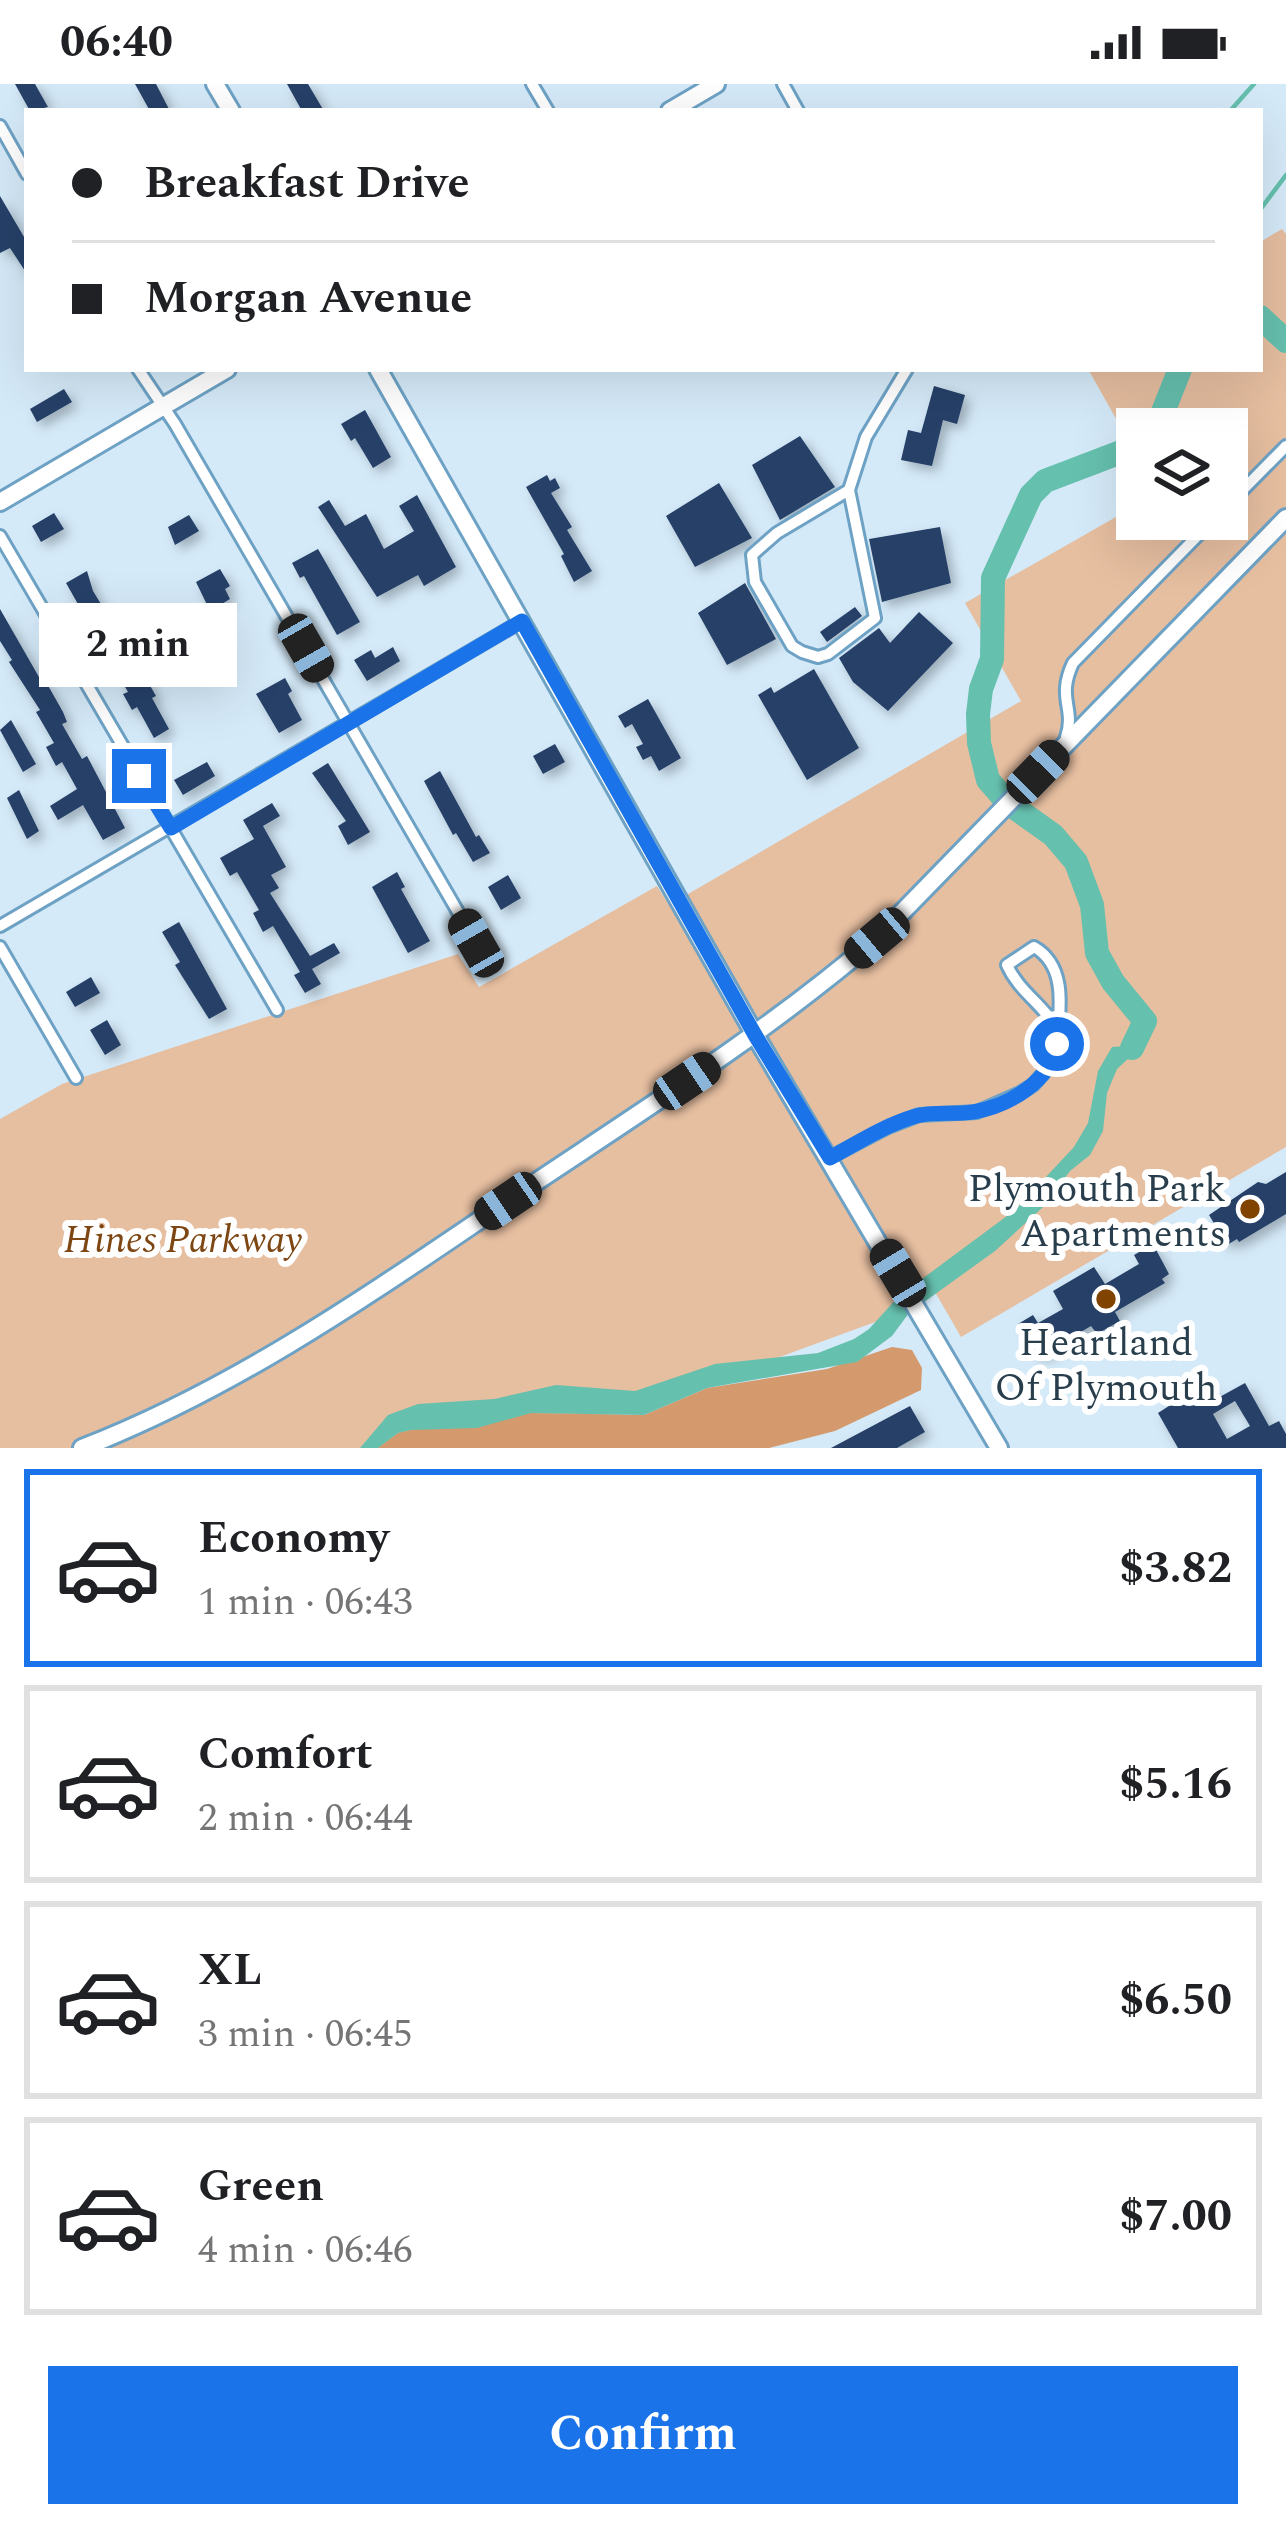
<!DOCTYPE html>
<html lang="en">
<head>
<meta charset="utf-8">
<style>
  body { margin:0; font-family:Spectral,serif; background:#f2f2f2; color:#202124; height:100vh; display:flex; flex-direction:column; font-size:45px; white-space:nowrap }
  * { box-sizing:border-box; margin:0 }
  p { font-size:39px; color:#757577 }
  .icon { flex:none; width:66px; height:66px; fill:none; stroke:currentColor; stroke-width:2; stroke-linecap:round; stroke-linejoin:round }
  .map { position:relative; height:1364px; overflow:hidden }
  .details { display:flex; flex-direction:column; background:#fff; flex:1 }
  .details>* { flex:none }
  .guide { position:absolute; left:24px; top:24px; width:1239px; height:264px; border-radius:0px; box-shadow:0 12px 48px #0002; display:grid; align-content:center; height:264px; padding:0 48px; background:#fff }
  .fabs { position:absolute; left:1116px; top:324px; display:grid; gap:24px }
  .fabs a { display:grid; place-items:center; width:132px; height:132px; border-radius:0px; background:#fff; box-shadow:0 12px 48px #0002; font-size:60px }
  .end { position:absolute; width:54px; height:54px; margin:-27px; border:15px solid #1a73e8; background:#fff; box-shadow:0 0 0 6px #fff }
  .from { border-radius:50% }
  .bubble { position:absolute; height:84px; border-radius:0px; background:#fff; box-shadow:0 12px 48px #0002; font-size:39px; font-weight:700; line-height:84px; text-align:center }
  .car { position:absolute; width:36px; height:72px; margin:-36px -18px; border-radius:15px; box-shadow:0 0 9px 3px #0007; background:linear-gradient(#222 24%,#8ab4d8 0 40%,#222 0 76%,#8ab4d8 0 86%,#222 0) }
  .guide b { display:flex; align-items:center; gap:42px; height:114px; font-size:45px }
  .guide b+b { border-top:3px solid #e0e0e0 }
  .guide i { width:30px; height:30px; background:#202124 }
  ul { padding:21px 0 0; list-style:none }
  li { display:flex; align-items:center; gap:36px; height:198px; margin:0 24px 18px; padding:0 24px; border:6px solid #e0e0e0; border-radius:0px }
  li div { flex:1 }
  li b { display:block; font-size:45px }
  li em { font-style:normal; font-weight:700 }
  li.current { border-color:#1a73e8 }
  li>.icon { width:108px; height:108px; stroke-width:1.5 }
  .cta { display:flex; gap:24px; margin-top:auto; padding:24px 48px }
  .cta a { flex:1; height:138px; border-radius:0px; background:#1a73e8; color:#fff; font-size:48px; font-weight:700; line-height:138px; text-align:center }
  .status { display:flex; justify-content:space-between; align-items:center; height:84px; padding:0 60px; background:#fff; direction:ltr }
  .status svg { height:33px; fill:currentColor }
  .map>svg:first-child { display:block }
  .green { fill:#e6bea0 }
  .forest { fill:#d49a6d }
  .water { fill:#66c0ae }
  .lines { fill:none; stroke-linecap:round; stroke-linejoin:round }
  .stream { stroke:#66c0ae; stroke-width:4.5 }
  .river { stroke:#66c0ae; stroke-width:24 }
  .building { fill:#264068; fill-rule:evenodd; filter:url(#shadow) }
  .street-casing { stroke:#6ea2c5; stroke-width:16 }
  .secondary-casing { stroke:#6ea2c5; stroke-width:22 }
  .street { stroke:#fff; stroke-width:10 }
  .secondary { stroke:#fff; stroke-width:16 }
  .route { stroke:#1a73e8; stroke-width:15 }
  .poi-dot { fill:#814400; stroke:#fff; stroke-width:4.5 }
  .labels { text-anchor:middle; stroke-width:12; stroke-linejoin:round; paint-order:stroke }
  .poi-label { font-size:39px; fill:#283e4c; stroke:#fff; text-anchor:end }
  .park-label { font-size:39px; font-style:italic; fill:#7d4613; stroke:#fff }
</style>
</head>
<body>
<div class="status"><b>06:40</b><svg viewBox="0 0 49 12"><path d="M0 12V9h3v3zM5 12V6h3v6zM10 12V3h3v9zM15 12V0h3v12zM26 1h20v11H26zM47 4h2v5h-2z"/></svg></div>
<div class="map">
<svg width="1286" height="1364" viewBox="0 0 1286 1364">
  <defs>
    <filter id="shadow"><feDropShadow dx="5.5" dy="5.5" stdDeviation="6" flood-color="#0004"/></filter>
  </defs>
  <rect width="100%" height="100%" fill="#d5eaf9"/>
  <path class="green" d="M1282 145 1286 150V1063L961 1253 935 1208 897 1230 531 1364H0V1035L62 1000 458 870 479 903 657 802 669 821 1021 617 965 519 1137 421V435H1227V345H1137V372L1088 285H1260V158Z"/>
  <path class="forest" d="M892 1263 912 1266 922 1284 921 1306 835 1347 769 1364H378L398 1349 411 1346 531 1329 644 1331 707 1304 827 1285Z"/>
  <path class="water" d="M1145 937 1151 946 1144 960 1117 985 1107 1009 1103 1047 1090 1071 1070 1087 1042 1124 995 1167 909 1229 892 1252 857 1278 707 1304 644 1331 531 1329 477 1344 411 1346 398 1349 378 1364H360L388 1331 418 1320 494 1315 556 1301 635 1307 715 1280 818 1269 854 1255 869 1245 899 1212 1015 1126 1074 1063 1088 1039 1098 987 1112 963 1126 962 1133 944Z"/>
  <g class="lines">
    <path class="stream" d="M1230 27 1254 0
      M1260 126 1286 91"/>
    <path class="river" d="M1260 233 1286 257
      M1150 345 1161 333 1180 285
      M1132 964 1145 937 1113 898 1097 869 1092 821 1076 778 1053 751 1008 719 988 696 979 659 978 630 981 605 992 575 993 494 1031 411 1045 397 1121 368 1137 358"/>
  </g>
  <path class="building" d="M15 0H35L48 23 30 27Z
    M135 0H156L170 27H150Z
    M287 0H308L324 27H302Z
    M0 112 27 158V190L10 164 0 169Z
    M934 302 965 311 957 340 943 336 932 382 901 376 908 346 921 349Z
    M64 305 72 318 37 338 30 325Z
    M365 326 391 373 373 384 355 354 351 357 341 340Z
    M800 352 835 403 780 436 752 381Z
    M547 391 550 397 555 394 560 404 551 409 572 443 567 446 592 487 574 498 561 472 564 470 526 403Z
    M719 399 752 454 695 483 666 432Z
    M417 411 456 483 424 502 418 491 377 513 318 423 329 416 345 442 366 430 384 465 414 447 399 422Z
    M54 429 64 445 41 458 32 442Z
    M189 431 199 447 175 461 168 443Z
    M940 443 951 499 882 518 869 455Z
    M318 465 360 538 337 551 304 492 300 494 292 479Z
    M220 485 230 502 225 505 230 515 210 527 196 498Z
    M87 487 93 507 104 525 107 523 147 590 144 591 156 612 152 614 169 645 154 654 137 623 132 626 123 610 128 608 66 499Z
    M745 499 776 555 727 581 698 529Z
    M855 523 862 532 827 558 820 548Z
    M0 525 43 600 46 598 63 628 67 638 62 640 82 675 87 672 125 744 103 756 83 721 58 736 50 722 77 705 62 678 56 682 46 663 54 659 36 628 40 626 9 578 12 576 0 557Z
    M919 528 953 559 888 627 853 598 839 574 879 544 890 559Z
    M393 563 400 577 367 597 354 576 371 566 375 574Z
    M814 585 859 664 807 696 758 611 771 603 774 609Z
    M285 594 292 607 288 610 302 636 279 649 256 610Z
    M648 615 681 674 659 687 651 672 643 676 636 663 643 660 632 640 625 644 618 632Z
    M11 636 36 680 23 688 0 646Z
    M555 660 565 678 543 690 533 672Z
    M207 678 215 692 183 711 174 696Z
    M328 679 370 748 348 761 338 742 346 737 312 689Z
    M440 687 476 753 479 751 490 769 473 778 456 749 453 751 424 697Z
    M19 706 39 747 27 755 7 714Z
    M272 719 280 732 263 742 286 783 271 791 279 804 270 809 310 872 334 859 340 869 312 885 321 900 305 909 294 891 300 888 273 842 263 848 253 829 259 826 237 788 230 792 220 774 254 755 243 736Z
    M397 788 405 803 401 805 430 857 408 869 372 803Z
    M508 791 521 814 501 826 488 803Z
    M179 838 227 925 209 935 175 881 180 878 162 848Z
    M91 893 100 909 75 923 66 908Z
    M107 936 121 961 105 971 90 946Z
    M1286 1088V1130L1239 1158 1237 1155 1227 1161 1209 1131 1258 1098 1266 1100Z
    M1153 1160 1169 1190 1162 1195 1165 1199 1115 1228 1120 1237 1097 1250 1091 1242 1039 1273 1018 1240 1033 1231 1038 1239 1063 1225 1053 1207 1094 1183 1105 1200 1139 1180 1134 1171Z
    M1206 1298 1216 1315 1245 1299 1269 1342 1279 1337 1286 1350V1364H1178L1158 1329ZM1235 1317 1250 1342 1227 1355 1213 1330Z
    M910 1322 925 1348 897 1364H831Z"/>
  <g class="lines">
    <g class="street-casing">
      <path id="street" d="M532 0 548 27
        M783 0 798 27
        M0 42 27 90
        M138 285 175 340 476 859
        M849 406 777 449 752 471 755 498 792 562 802 568 818 573 828 570 875 534 849 406 866 353 907 285
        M1227 422 1286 362
        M0 452 277 926
        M1066 653C1076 624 1056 615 1073 579L1214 435
        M0 842 522 537
        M0 863 76 994
        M1034 863C1064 880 1061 917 1058 946 1044 921 1019 908 1007 881Z
        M829 1074 888 1043 919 1031 977 1028 1020 1009 1033 1001 1054 977 1058 946"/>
    </g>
    <g class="secondary-casing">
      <path id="secondary" d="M215 0 231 27
        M670 27 716 0
        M378 285 755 951 999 1364
        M0 418 227 285
        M82 1364C242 1302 380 1203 521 1108 642 1027 766 949 877 854L1286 434"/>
    </g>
    <use href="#street" class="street"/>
    <use href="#secondary" class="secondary"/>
  </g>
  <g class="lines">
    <path class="route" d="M139 692 171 744 522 537 755 951 830 1074C857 1059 885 1041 916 1032 934 1027 954 1031 973 1028 1009 1022 1051 997 1057 960"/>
  </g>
  <g class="poi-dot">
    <circle cx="1250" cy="1125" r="12"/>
    <circle cx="1106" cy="1215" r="12"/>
  </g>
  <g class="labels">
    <g class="poi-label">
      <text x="1226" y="1117">Plymouth Park<tspan x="1226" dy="45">Apartments</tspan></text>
      <text x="1106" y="1271" text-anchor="middle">Heartland<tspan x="1106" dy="45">Of Plymouth</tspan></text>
    </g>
    <g class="park-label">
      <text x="183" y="1168">Hines Parkway</text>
    </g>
  </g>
</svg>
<div class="fabs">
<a><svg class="icon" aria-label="layers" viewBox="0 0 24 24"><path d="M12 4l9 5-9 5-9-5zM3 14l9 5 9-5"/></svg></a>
</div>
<i class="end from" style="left:1057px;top:960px"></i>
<i class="end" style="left:139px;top:692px"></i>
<div class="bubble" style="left:39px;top:519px;width:198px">2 min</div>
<i class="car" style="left:306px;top:564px;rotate:150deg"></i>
<i class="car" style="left:1038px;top:688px;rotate:44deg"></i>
<i class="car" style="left:877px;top:854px;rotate:230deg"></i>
<i class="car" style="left:476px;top:859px;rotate:330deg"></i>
<i class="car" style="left:687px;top:997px;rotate:56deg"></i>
<i class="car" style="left:508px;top:1117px;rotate:236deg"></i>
<i class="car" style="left:898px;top:1189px;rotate:329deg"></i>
<div class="guide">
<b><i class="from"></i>Breakfast Drive</b>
<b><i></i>Morgan Avenue</b>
</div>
</div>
<section class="details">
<ul>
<li class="current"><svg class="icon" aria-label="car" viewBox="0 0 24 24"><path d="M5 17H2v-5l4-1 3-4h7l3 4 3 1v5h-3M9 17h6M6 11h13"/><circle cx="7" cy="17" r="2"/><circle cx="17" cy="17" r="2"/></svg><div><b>Economy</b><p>1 min · 06:43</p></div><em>$3.82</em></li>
<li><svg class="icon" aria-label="car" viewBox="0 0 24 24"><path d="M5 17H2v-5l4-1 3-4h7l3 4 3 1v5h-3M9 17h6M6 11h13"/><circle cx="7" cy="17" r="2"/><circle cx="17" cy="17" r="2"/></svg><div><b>Comfort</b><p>2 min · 06:44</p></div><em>$5.16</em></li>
<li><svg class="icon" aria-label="car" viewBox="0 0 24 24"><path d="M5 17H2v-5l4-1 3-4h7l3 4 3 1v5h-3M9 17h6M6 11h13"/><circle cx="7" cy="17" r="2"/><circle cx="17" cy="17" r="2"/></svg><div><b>XL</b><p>3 min · 06:45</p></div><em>$6.50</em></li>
<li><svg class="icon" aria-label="car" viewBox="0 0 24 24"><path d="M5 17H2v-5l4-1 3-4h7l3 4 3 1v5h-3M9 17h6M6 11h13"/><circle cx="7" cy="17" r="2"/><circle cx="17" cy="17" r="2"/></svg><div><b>Green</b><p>4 min · 06:46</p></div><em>$7.00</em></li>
</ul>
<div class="cta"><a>Confirm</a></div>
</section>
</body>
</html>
